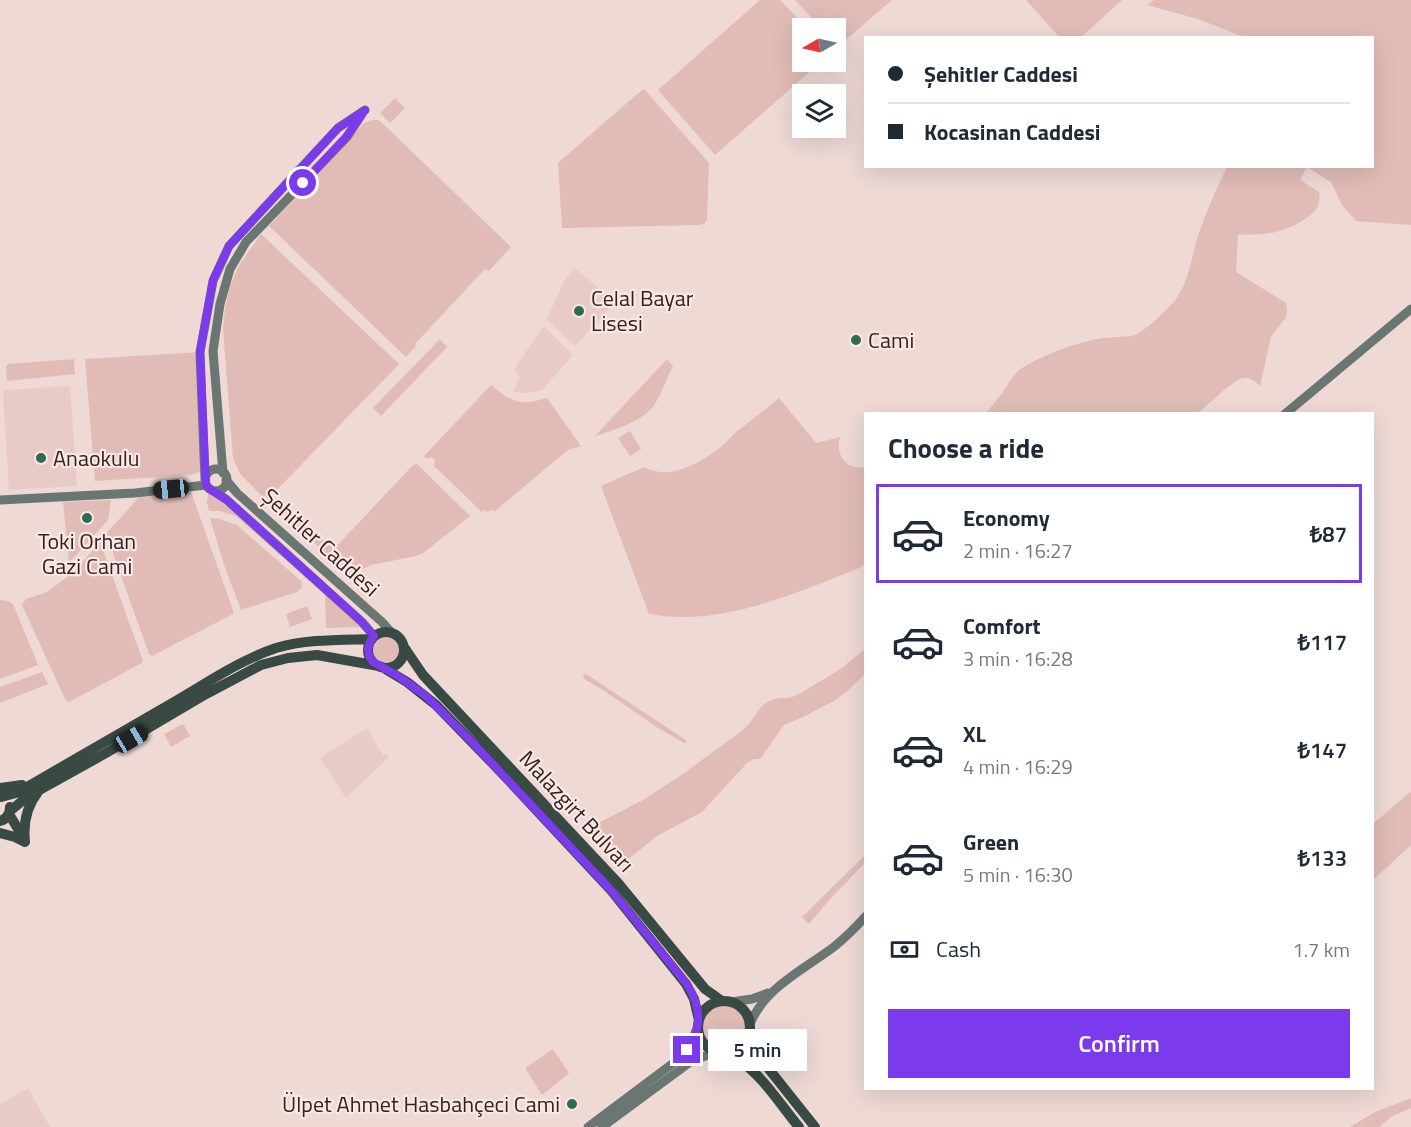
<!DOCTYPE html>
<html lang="en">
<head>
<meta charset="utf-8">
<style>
  body { margin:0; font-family:"Titillium Web",sans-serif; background:#f2f2f3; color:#1f2937; height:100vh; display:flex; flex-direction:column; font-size:22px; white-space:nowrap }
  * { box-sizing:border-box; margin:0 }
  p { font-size:20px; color:#747a83 }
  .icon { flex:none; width:33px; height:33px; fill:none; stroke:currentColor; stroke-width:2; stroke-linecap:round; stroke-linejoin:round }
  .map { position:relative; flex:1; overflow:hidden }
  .panel { position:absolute; left:864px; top:412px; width:510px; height:678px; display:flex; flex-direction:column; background:#fff; border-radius:0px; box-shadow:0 6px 24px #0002 }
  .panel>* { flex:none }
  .guide { position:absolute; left:864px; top:36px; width:510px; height:132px; border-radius:0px; box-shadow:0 6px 24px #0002; display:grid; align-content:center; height:132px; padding:0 24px; background:#fff }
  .needle { width:39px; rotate:261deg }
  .tools { position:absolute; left:792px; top:18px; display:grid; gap:12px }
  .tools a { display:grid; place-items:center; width:54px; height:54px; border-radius:0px; background:#fff; box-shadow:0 6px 24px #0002; font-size:30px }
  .end { position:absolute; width:27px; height:27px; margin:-14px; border:8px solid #7c3aed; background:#fff; box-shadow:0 0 0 3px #fff }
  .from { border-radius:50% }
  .bubble { position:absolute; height:42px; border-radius:0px; background:#fff; box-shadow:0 6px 24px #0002; font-size:20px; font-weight:600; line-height:42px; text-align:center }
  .car { position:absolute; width:18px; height:36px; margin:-18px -9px; border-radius:8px; box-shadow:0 0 4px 2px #0007; background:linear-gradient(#222 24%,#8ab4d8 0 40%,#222 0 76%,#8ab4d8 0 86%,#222 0) }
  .guide b { display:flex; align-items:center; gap:21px; height:57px; font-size:22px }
  .guide b+b { border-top:2px solid #e0e1e3 }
  .guide i { width:15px; height:15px; background:#1f2937 }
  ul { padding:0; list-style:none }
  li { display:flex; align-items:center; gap:18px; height:99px; margin:0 12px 9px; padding:0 12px; border:3px solid transparent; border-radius:0px }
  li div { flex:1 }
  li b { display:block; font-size:22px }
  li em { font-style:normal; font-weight:600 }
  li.current { border-color:#7c3aed }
  li>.icon { width:54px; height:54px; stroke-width:1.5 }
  h2 { padding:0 24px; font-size:27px; line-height:72px }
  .pay { display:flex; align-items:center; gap:15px; height:66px; padding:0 24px; font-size:22px }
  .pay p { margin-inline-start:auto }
  .cta { display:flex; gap:12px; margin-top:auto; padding:12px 24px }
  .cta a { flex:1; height:69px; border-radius:0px; background:#7c3aed; color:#fff; font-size:24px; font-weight:600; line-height:69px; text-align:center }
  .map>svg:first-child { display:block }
  .built { fill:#e8cbc6 }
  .green { fill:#e1bcb6 }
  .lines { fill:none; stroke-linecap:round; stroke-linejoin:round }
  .secondary { stroke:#6a7671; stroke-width:9 }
  .highway { stroke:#394943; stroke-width:10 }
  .route { stroke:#7c3aed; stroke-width:8 }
  .poi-dot { fill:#2e6b57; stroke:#fbe6e3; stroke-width:2 }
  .labels { text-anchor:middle; stroke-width:4.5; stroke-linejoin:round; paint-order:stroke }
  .poi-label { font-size:22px; fill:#2d2524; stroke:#fbe6e3; text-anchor:start }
  .street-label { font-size:22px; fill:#2d2524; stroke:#fbe6e3 }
</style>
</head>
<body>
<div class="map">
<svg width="1411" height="1127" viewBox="0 0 1411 1127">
  <rect width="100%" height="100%" fill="#eed9d5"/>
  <path class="built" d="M575 268 615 303 575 346 547 319 564 281Z
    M544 326 573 355 542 390 526 393 513 392 520 377 514 369Z
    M70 386 77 486 9 490 3 390Z
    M367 728 383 755 386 754 389 757 346 798 320 758Z
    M28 1088 50 1127H0V1104Z"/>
  <path class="green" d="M760 0H780L807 28H802V62H821L715 155 658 90Z
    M795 0H892L841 44 837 46 836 45V28H821Z
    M1026 0H1122L1080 38 1059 37Z
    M1154 0H1411V225L1356 221 1342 205 1331 182 1307 167 1300 180 1319 192C1320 197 1320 201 1318 206 1312 219 1285 231 1271 233 1260 235 1249 234 1238 235L1236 272 1286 303 1287 310 1286 317 1271 337 1260 386C1255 381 1250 377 1243 378 1231 381 1208 406 1196 414H985C991 407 997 400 1002 393 1009 383 1012 375 1022 368 1047 353 1075 343 1103 338 1111 337 1130 337 1135 335 1144 332 1170 307 1176 299 1189 281 1191 259 1197 239 1205 214 1216 190 1227 167L1372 166V38L1244 37 1198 19 1147 5Z
    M642 90H645L709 163 707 220 704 224 698 225 562 228 558 163 560 161Z
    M395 98 405 108 390 123 380 113Z
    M373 120H379L510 246V248L489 271 485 269 415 344 416 346 406 357 269 226 364 123Z
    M261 234 399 364 269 498 262 496 240 474 233 458 223 329 225 307 230 286 240 264Z
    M440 339 447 347 381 416 373 408Z
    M202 352 205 466 200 472 191 475 95 481 85 359Z
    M74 359 75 374 7 381 6 367 8 364Z
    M667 359 673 366C667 378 662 392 655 404 642 423 614 429 594 437Z
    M491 385C513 403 519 406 547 398L581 446 568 450 494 512 492 510 487 512 484 510 482 512 434 466 435 461 432 457 426 459 424 456Z
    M779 398 816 443 840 437C835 456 847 470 865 467V564L859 568C794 594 721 627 649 614L601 486 644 467C666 480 695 466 714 452 722 447 728 440 735 433 750 421 765 410 779 398Z
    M630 431 641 449 630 456 618 438Z
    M417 464 470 516 423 553 416 556 371 565 350 575 277 509 282 503 334 549 413 465Z
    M209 490 229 499 362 625 360 627 326 628 325 595 236 516 220 511H209L207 502Z
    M189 491 191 492 233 610V614L152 656 149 654 106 534 141 495Z
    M111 500 108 520 69 563 63 502Z
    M210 518 220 519 237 525 301 581 302 587 297 592 241 610 224 565Z
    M100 542 143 661 142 663 69 702 66 701 22 605 26 599 47 592 74 572Z
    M0 600 8 601 13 604 38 665 0 679Z
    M307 606 312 619 290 627 286 614Z
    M372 650a14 14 0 1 1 28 0a14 14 0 1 1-28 0Z
    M865 649V674L851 688 834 701 805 716 784 725 760 759H754L747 763 702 812 657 836 621 865 588 828 643 800 680 776 739 733 749 724 761 707 767 702 774 699 792 697 801 693 839 670Z
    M42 672 48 684 0 703V687Z
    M586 674 686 740V743H684L655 726 603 690 584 679 583 676Z
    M183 724 190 736 171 747 164 734Z
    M1411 791V845L1373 880V824Z
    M865 855V863L831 898 809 924 802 917Z
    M702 1027a22 22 0 1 1 44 0a22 22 0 1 1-44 0Z
    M553 1049 569 1073 542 1095 525 1068Z
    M1411 1098V1108L1391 1117 1379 1127H1350L1373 1113Z"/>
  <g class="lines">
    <path class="secondary" d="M1285 414 1411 309
      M205 480a11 11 0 1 1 22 0a11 11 0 1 1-22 0Z
      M223 473 213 351 220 304 230 269 246 242 347 137 362 114
      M205 480 200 352 213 281 229 246 338 128 365 110
      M226 480 237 493 382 622 391 632
      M214 491 227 500 362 622 374 636
      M0 500 135 493 206 485
      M731 1002 752 999 768 993
      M750 1024C765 987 805 969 835 946 846 937 856 927 866 916
      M588 1127 684 1055 692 1042 698 1025
      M602 1127 693 1060 718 1052"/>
    <path class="highway" d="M368 650a18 18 0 1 1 36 0a18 18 0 1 1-36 0Z
      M404 647 423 675 618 883 705 989 722 1001
      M382 667 407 682 436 705 499 770 610 889 686 984 694 999 699 1020
      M0 788 22 785
      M1 797 16 793 27 787C76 759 125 730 174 702 207 683 240 660 276 648 307 639 340 640 372 639
      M10 811 27 797 106 753 206 694 261 665 288 658 317 655 379 666
      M9 814 24 839
      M0 821C7 819 10 814 10 807
      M0 833 15 837 25 842
      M25 842C23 824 27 806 38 792
      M698 1027a26 26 0 1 1 52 0a26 26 0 1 1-52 0Z
      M750 1029 759 1052 768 1068 815 1127
      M723 1053C756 1063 777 1101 799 1127"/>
  </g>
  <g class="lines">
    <path class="route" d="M303 183 346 137 365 110 338 128 229 246 213 280 200 352 206 485 211 490 227 500 362 622 374 636 370 642 368 649 369 656 373 662 398 676 426 696 472 742 610 889 687 984C701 1007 703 1027 687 1050"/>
  </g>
  <g class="poi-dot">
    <circle cx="579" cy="311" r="6"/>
    <circle cx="856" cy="340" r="6"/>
    <circle cx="41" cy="458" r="6"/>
    <circle cx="87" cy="518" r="6"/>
    <circle cx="572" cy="1104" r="6"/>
  </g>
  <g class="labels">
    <g class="poi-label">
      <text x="591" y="306">Celal Bayar<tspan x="591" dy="25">Lisesi</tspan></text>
      <text x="868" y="348">Cami</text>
      <text x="53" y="466">Anaokulu</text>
      <text x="87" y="549" text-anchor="middle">Toki Orhan<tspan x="87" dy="25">Gazi Cami</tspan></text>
      <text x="560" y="1112" text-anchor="end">Ülpet Ahmet Hasbahçeci Cami</text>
    </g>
    <g class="street-label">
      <text transform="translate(321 542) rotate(42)" y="8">Şehitler Caddesi</text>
      <text transform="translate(577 811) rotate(47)" y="8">Malazgirt Bulvarı</text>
    </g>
  </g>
</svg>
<div class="tools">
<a><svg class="needle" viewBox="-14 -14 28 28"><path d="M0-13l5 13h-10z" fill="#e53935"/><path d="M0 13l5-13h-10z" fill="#747a83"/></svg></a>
<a><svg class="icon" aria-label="layers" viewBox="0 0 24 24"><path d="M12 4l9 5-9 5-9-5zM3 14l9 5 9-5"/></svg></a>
</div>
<i class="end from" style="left:303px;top:183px"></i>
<i class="end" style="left:687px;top:1050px"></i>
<div class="bubble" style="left:708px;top:1029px;width:99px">5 min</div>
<i class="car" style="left:171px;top:489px;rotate:264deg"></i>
<i class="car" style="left:131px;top:739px;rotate:60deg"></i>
<div class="guide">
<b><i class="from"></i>Şehitler Caddesi</b>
<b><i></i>Kocasinan Caddesi</b>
</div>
<section class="panel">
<h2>Choose a ride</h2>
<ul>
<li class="current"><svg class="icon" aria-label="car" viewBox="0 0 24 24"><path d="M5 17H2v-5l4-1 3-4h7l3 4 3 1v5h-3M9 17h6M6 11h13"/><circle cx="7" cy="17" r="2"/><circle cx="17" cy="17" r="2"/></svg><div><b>Economy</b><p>2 min · 16:27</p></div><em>₺87</em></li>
<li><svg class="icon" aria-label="car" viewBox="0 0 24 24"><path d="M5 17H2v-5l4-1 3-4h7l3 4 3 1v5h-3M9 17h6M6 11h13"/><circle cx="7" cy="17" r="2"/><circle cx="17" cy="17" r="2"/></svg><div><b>Comfort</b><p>3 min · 16:28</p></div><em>₺117</em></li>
<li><svg class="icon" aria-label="car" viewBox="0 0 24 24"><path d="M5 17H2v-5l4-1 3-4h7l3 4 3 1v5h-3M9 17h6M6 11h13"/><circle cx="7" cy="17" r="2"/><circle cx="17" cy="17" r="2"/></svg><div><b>XL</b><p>4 min · 16:29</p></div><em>₺147</em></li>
<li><svg class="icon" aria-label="car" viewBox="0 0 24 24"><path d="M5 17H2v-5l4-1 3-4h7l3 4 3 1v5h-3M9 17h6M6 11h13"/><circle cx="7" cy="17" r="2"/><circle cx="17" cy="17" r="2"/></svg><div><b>Green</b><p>5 min · 16:30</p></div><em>₺133</em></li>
</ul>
<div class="pay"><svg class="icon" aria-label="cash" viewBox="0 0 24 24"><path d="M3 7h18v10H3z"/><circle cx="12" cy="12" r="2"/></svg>Cash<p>1.7 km</p></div>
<div class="cta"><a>Confirm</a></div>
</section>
</div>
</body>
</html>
